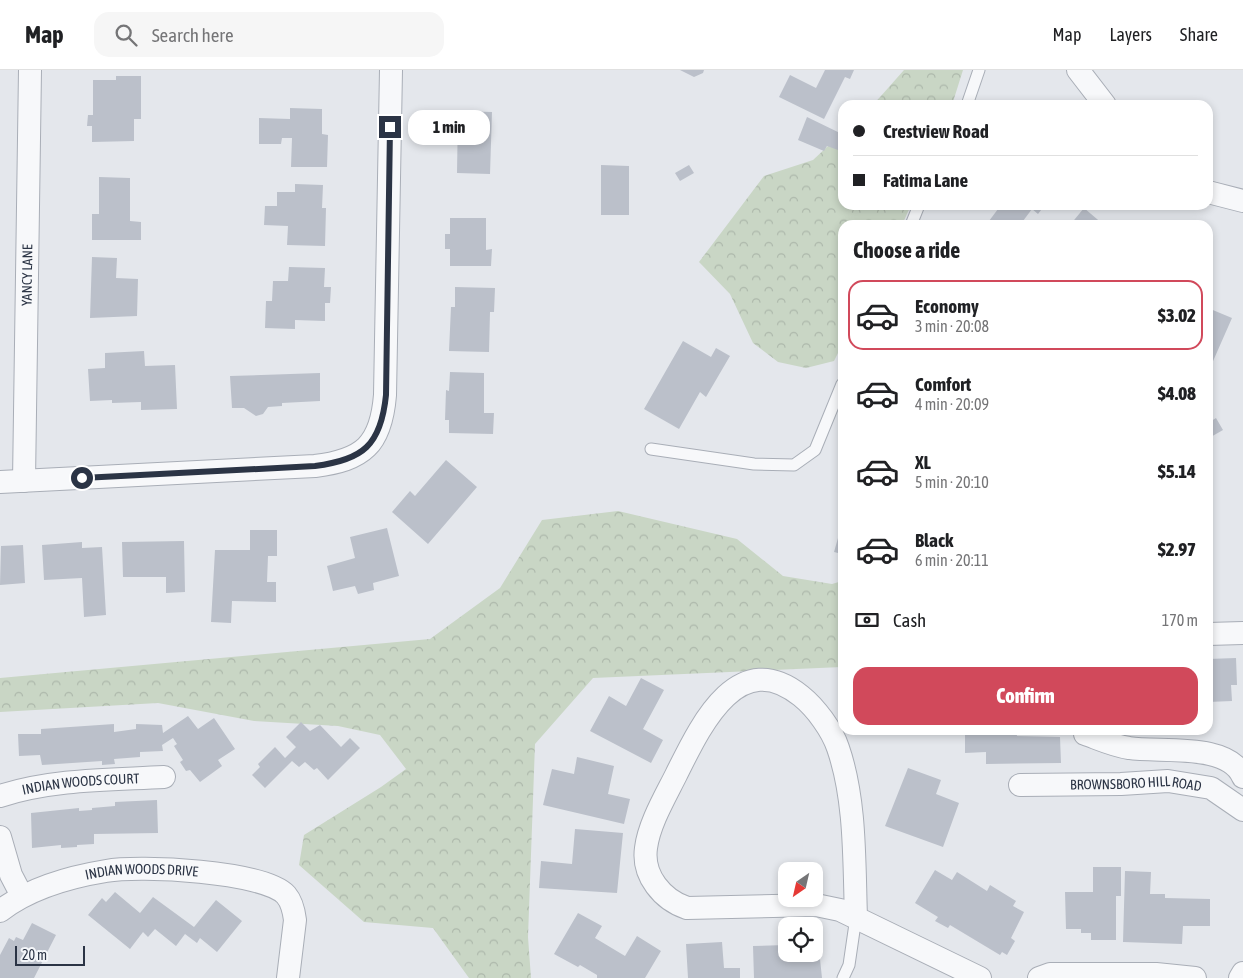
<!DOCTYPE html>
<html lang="en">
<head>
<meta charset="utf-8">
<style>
  body { margin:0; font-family:"Asap Condensed",sans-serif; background:#f6f6f6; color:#202124; height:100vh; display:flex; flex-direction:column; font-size:19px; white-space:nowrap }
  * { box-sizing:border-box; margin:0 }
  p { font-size:16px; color:#757577 }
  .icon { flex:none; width:28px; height:28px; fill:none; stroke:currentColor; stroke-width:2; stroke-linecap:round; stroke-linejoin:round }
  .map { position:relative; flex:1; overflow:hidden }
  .side { position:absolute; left:838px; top:150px; width:375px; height:515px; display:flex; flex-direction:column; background:#fff; border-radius:15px; box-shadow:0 2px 8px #0003 }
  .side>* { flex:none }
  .top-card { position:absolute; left:838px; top:30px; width:375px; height:110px; border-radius:15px; box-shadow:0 2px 8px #0003; display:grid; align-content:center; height:110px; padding:0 15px; background:#fff }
  .needle { width:32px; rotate:214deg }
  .controls { position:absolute; left:778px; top:792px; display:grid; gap:10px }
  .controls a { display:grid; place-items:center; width:45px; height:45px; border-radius:10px; background:#fff; box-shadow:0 2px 8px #0003; font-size:25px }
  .scale { position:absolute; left:15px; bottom:12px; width:70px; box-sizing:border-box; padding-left:5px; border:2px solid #2b3445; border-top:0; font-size:14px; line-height:18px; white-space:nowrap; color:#2b3445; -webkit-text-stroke:4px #f4f6f9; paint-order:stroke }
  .end { position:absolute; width:22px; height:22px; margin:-11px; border:6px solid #2b3445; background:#fff; box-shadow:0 0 0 2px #fff }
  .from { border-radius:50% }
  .bubble { position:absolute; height:35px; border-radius:15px; background:#fff; box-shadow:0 2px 8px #0003; font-size:16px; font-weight:800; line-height:35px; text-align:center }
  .top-card b { display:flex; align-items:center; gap:18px; height:48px; font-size:19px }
  .top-card b+b { border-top:1px solid #e0e0e0 }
  .top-card i { width:12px; height:12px; background:#202124 }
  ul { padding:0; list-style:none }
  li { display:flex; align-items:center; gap:15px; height:70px; margin:0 10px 8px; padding:0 5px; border:2px solid transparent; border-radius:15px }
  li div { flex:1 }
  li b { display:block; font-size:19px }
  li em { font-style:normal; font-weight:800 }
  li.selected { border-color:#d1495b }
  li>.icon { width:45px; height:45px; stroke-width:1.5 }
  h2 { padding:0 15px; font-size:22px; line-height:60px }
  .pay { display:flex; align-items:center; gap:12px; height:55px; padding:0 15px; font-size:19px }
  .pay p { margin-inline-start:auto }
  .cta { display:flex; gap:10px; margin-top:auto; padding:10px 15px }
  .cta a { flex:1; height:58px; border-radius:15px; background:#d1495b; color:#fff; font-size:20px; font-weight:800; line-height:58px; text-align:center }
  header { display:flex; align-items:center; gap:30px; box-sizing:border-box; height:70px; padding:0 25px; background:#fff; border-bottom:1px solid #e0e0e0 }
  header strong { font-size:24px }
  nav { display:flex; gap:28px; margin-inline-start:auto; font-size:18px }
  .search { width:350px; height:45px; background:#f6f6f6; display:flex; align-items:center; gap:12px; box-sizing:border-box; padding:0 18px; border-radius:15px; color:#757577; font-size:19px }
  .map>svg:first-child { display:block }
  .forest { fill:url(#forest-crowns) }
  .building { fill:#bbc0ca }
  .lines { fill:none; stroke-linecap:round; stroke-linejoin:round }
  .service-casing { stroke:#a9aeb7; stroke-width:13 }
  .minor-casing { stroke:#a9aeb7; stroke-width:24 }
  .service { stroke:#f7f8fa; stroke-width:11 }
  .minor { stroke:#f7f8fa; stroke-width:22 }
  .route { stroke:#2b3445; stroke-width:6 }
  .labels { text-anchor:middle; stroke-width:4.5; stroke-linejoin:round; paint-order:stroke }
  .street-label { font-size:14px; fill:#2b3445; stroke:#f4f6f9 }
</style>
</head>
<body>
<header>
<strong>Map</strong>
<div class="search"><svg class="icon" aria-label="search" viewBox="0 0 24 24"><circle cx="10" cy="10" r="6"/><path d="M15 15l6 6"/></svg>Search here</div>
<nav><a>Map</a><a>Layers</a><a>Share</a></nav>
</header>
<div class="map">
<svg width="1243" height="908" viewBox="0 0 1243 908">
  <defs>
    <pattern id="forest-crowns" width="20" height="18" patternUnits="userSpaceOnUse" patternTransform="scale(1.25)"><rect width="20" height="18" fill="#c9d6c5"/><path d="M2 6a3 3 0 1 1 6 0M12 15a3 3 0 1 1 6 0" fill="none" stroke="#adb8ab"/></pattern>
  </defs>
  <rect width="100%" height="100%" fill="#e4e7ec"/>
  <path class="forest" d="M904 0H963L952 35H873Z
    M842 63V135H911L902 155H842V275L834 291 806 298 778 292 753 273 730 224 699 192 764 106 813 90Z
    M618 441 737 469 783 506 832 514 842 511V597L593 608 535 674 528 867 531 908H469L433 858 364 852 299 795 304 765 381 717 406 699 380 665 338 656 254 651 158 633 0 642V608L430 569 500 518 542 450Z"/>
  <path class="building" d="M680 0H704L703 3 694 7Z
    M825 0H854L850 9 845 7 824 49 779 27 790 5 816 18Z
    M116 6H141V49H134V71L92 72V56H87L88 45H93V10H116Z
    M290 38 322 39V64L328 65 327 97H291L292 68H282L281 74H259V48L290 49Z
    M458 41 492 42 490 104 457 103Z
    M807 47 842 64 838 80 827 76 824 81 798 70Z
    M601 95 629 96V145H601Z
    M689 95 694 103 680 111 675 103Z
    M99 107 130 108V151L141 152V170H92V144H99Z
    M295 114 323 115 322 138H326L325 176 287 175 288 156 264 155 265 136H277V122H295Z
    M1001 135H1045L1038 144 1032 139 1020 155H986Z
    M1084 138 1104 155H1070Z
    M450 148H486V180L492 179 491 196H450V179H445V164H450Z
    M92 187 117 188 116 208 138 209 137 246 90 248Z
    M289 197 325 198 324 217H331L330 233H325V251L295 250V259L265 258 266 231H272L273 211H288Z
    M455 217 495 218 494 242H490L489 282 449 281 451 237H455Z
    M1208 229 1211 230 1208 238 1232 248 1210 298 1208 297Z
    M683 271 711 287 716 278 730 286 706 327 700 322 679 359 644 339Z
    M144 281 145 296 175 295 177 339 141 340V332L112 333V330L90 331 88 299 105 298V283Z
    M450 302 484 303V343H494L493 364 449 363V350H445L446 320 449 321Z
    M320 303V331L282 333V336L268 337 263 344 256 346 244 338H232L230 306Z
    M1216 348 1223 360 1209 368 1208 353Z
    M446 390 477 417 428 474 392 442 410 421 415 426Z
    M842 454V484L834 482Z
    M387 458 399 506 373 513 374 520 358 524 355 516 333 521 327 496 355 488 350 467Z
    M250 460H277V486H268L267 512H276V532L232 531 231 553 211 552 215 480H250Z
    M184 471 185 522 166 523V507H123L122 472Z
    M82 472V478L102 477 106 545 84 547 82 508 44 510 42 475Z
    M23 475 25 513 0 515 1 476Z
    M1236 588 1237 615H1231L1232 631 1208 632V589Z
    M838 598H842V614H838Z
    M641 608 664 620 643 659 663 670 651 693 590 661 609 626 626 636Z
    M188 646 198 659 214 648 235 679 218 690 222 696 200 712 190 700 186 701 180 692 183 690 174 676 177 674 173 668 162 675 163 681 140 682V687L114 689 115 694 102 695V691L42 695 40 685 19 686 18 664H41V659L114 654V662L136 659V654L162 655 163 663Z
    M301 652 310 661 320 655 341 677 350 668 360 678 328 710 317 698 314 700 305 692 299 697 292 691 265 718 252 705 260 697 258 694 275 677 285 688 296 677 286 667Z
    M965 660H1016L1017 666 1060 667 1061 693 986 694V682L965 683Z
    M577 687 614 696 608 724 630 729 624 754 543 735 552 699 574 704Z
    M908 698 941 710 936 724 959 733 943 777 885 756Z
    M157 730 158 763 94 764V774L77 775V777L61 778V775L32 778 31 743 79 738V741L92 740V738L115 736V732Z
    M575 759 623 763 617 823 539 818 541 791 572 794Z
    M1093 797H1121V826H1116V870H1091V863H1081V859H1066L1065 822H1093Z
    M935 800 952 810 957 802 987 821 990 815 1016 831 1013 836 1024 842 1011 868 1015 871 1007 885 1002 882 1000 885 950 855 948 858 935 851 938 847 915 833Z
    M1125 801 1151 802 1150 824H1165V828L1210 829V856H1183L1182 874 1123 872Z
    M115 822 140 843 153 827 194 857 216 830 242 851 217 882 200 868 197 873 185 864 176 876 155 859 148 867 143 862 130 879 88 845 102 828 106 832Z
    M578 843 602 856 595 868 625 886 637 866 661 881 645 908H597V905L580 895 578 897 554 884Z
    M32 853 56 865 34 908H0V885L9 868 14 871 16 867 23 870Z
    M818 870 822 908H754L753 876 786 875V884H814V871Z
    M722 872 724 898H740V908H688L686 874Z"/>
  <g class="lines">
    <g class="service-casing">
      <path id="service" d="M967 35 979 0
        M911 155 919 135
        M651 379 754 394 794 395 815 380 842 314
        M843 908 849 895 856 847"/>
    </g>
    <g class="minor-casing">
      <g id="minor">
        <path d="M1078 0 1105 35"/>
        <path d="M1208 122 1243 131"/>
        <path id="s1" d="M24 411 30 0"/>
        <path d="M0 412 315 396C363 390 381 375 385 325L391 0"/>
        <path d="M1208 564 1243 563"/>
        <path d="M1085 664C1099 669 1114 676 1129 678 1160 683 1229 672 1243 707"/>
        <path id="s2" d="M1020 715 1121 714 1168 711 1211 718 1243 740"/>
        <path id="s3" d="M0 726C53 709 109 710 164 707"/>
        <path d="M0 767 11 805 22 826"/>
        <path id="s4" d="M0 841C30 818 69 807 106 801 139 795 264 801 286 825 292 832 294 842 295 850L288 908"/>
        <path d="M856 847C854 792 856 730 838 678 832 660 816 638 801 626 737 574 699 659 676 705 665 727 649 754 646 778 642 806 663 830 687 838L816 835 840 840 980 908"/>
        <path d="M1039 908 1050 904H1156L1195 908"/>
        <path d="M1240 908 1243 903"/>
      </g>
    </g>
    <use href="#service" class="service"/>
    <use href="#minor" class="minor"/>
  </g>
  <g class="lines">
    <path class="route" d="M82 408 315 396C363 390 381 375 386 325L390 57"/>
  </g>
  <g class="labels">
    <g class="street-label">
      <text dy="5" stroke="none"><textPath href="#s1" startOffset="206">YANCY LANE</textPath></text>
      <text dy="5" stroke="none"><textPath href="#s3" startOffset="82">INDIAN WOODS COURT</textPath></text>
      <text dy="5" stroke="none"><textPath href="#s2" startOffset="116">BROWNSBORO HILL ROAD</textPath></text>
      <text dy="5" stroke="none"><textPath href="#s4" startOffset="150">INDIAN WOODS DRIVE</textPath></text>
    </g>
  </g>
</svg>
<div class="controls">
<a><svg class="needle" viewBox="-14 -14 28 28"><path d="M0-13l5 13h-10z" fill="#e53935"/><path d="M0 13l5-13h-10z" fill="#757577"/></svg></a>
<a><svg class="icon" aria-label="locate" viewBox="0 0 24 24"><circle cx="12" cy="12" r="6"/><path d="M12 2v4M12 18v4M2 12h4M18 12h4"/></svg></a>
</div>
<div class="scale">20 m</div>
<i class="end from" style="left:82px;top:408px"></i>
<i class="end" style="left:390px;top:57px"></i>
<div class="bubble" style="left:408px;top:40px;width:82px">1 min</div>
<div class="top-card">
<b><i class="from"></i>Crestview Road</b>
<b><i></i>Fatima Lane</b>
</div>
<section class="side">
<h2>Choose a ride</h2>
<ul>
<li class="selected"><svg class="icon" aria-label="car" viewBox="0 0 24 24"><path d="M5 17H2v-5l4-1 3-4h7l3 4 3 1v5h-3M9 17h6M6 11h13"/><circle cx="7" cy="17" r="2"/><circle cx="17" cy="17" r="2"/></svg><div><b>Economy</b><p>3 min · 20:08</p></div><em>$3.02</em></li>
<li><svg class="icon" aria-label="car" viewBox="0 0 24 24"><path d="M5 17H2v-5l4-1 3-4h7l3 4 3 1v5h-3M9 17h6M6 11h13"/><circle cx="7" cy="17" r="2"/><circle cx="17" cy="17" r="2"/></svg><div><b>Comfort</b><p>4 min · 20:09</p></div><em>$4.08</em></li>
<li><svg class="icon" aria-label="car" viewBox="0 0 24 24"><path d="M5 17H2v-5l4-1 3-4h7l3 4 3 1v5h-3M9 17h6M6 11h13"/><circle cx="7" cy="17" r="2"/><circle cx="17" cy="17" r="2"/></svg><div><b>XL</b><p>5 min · 20:10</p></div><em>$5.14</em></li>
<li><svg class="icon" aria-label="car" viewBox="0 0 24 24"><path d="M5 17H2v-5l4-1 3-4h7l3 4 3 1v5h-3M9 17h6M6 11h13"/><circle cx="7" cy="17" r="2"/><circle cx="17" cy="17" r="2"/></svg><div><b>Black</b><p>6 min · 20:11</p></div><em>$2.97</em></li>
</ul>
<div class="pay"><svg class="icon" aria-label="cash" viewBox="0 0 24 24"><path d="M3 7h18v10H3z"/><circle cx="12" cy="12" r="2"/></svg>Cash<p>170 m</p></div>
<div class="cta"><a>Confirm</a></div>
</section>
</div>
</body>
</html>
